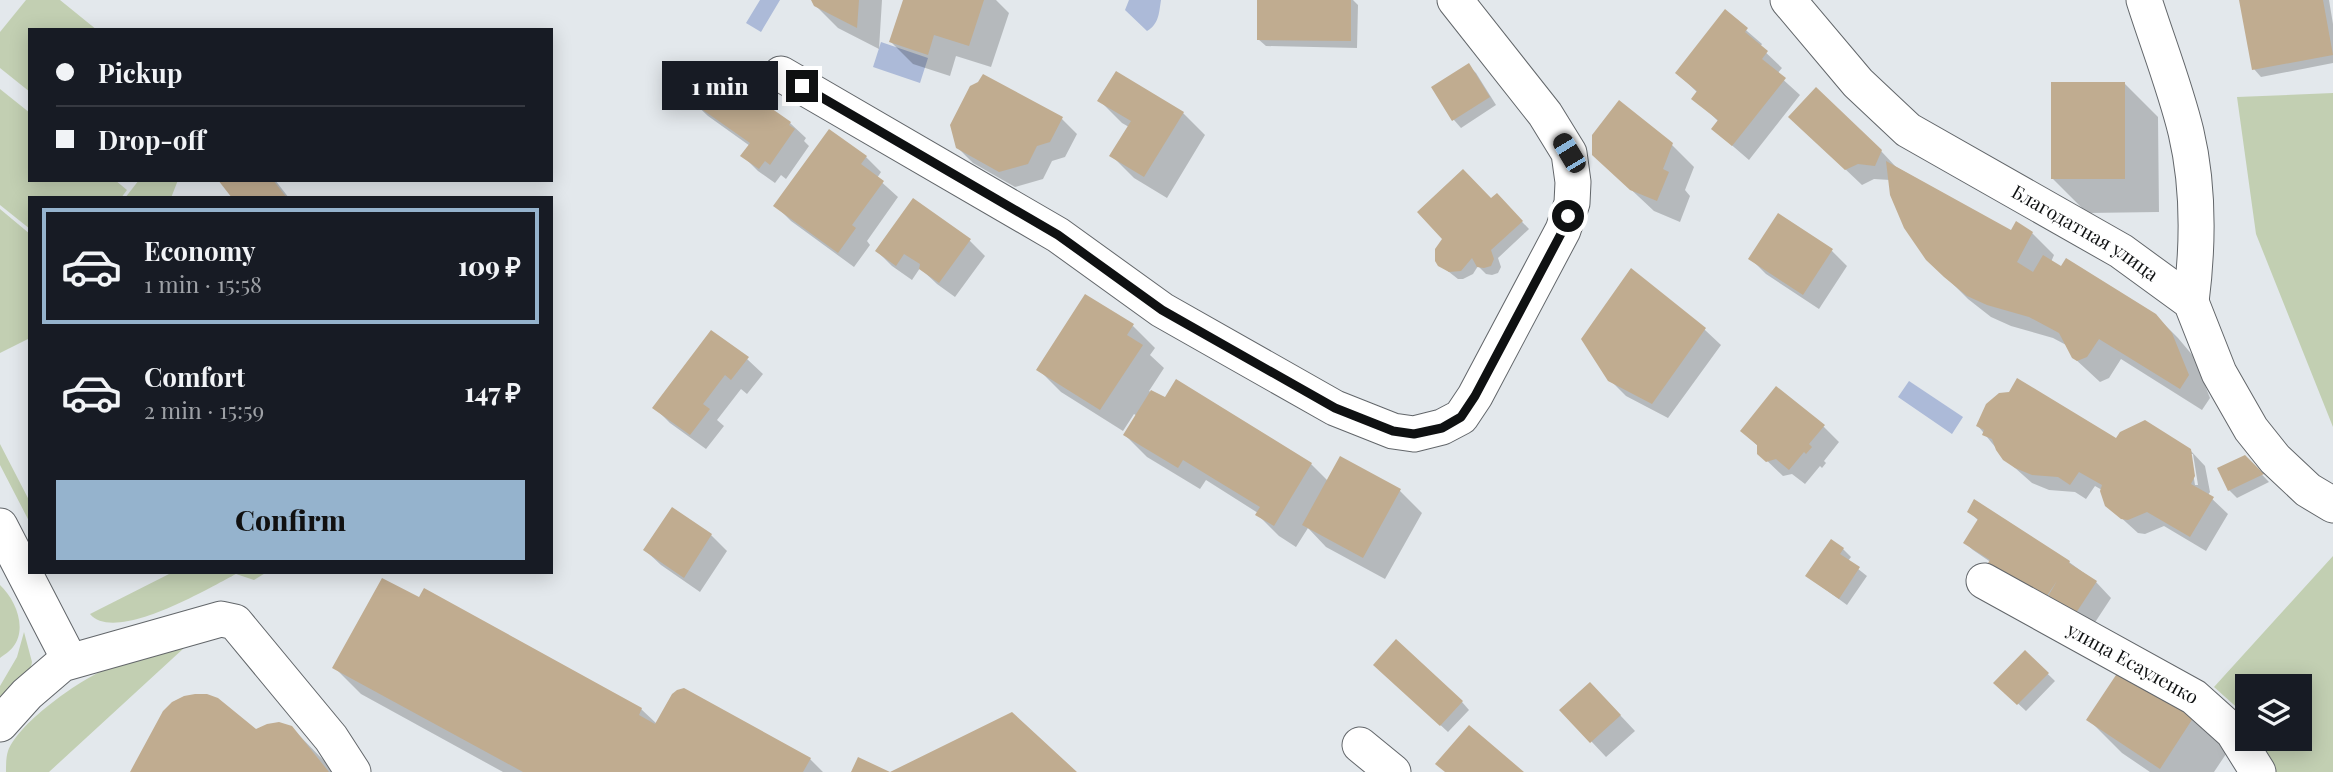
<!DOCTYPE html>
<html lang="en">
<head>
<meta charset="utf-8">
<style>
  body { margin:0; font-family:"Playfair Display",serif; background:#20242c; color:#f1f3f6; height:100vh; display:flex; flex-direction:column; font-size:26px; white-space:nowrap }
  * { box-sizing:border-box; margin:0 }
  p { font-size:23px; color:#9ea1a6 }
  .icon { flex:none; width:38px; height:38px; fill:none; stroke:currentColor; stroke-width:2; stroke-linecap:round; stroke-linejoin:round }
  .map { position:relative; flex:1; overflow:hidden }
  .side { position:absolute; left:28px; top:196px; width:525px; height:378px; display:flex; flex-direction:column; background:#171b24; border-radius:0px; box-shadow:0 4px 18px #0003 }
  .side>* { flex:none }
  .top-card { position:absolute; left:28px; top:28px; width:525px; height:154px; border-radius:0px; box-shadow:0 4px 18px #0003; display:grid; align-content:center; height:154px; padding:0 28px; background:#171b24 }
  .fabs { position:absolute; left:2235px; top:674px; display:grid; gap:14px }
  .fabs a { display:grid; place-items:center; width:77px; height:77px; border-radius:0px; background:#171b24; box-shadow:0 4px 18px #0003; font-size:35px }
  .end { position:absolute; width:32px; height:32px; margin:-16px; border:9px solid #0f1112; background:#fff; box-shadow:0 0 0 4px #fff }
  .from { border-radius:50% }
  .bubble { position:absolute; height:49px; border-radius:0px; background:#171b24; box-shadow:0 4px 18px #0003; font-size:23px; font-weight:800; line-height:49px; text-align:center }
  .car { position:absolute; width:21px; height:42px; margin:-21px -10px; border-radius:9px; box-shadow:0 0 5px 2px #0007; background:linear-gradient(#222 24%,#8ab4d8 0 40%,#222 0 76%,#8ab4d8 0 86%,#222 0) }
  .top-card b { display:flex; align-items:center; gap:24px; height:66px; font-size:26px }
  .top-card b+b { border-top:2px solid #363941 }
  .top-card i { width:18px; height:18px; background:#f1f3f6 }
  ul { padding:12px 0 0; list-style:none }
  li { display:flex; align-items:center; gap:21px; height:116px; margin:0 14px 10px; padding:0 14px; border:4px solid transparent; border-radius:0px }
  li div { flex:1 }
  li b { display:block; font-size:26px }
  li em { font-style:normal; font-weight:800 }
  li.active { border-color:#95b3cd }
  li>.icon { width:63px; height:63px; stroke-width:1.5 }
  .primary-button { display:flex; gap:14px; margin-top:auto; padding:14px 28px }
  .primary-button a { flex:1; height:80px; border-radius:0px; background:#95b3cd; color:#111; font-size:28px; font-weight:800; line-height:80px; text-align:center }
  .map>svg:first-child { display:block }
  .green { fill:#c2cfb2 }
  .water { fill:#acbad8 }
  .shadow { fill:#0003; fill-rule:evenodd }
  .building { fill:#c0ac90 }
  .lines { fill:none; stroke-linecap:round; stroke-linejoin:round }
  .minor-casing { stroke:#62666a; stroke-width:37 }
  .minor { stroke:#fff; stroke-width:35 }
  .route { stroke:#0f1112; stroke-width:9 }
  .labels { text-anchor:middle; stroke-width:5; stroke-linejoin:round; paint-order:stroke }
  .street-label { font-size:19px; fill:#0f1112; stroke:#e3e8ec }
</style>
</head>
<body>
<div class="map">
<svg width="2333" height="772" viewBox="0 0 2333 772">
  <rect width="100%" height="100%" fill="#e3e8ec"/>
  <path class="green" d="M26 0H60L97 30H30V92L0 68V32Z
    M0 89 30 113V180H115L127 190 121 198H30V229L0 205Z
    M2333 93V427L2256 234 2237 97Z
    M139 180H178L171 198H125Z
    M0 209 30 234V338L0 353Z
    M0 444 30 502V523L0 465Z
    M2333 556V772H2275L2257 739 2300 738V686H2247V721L2242 712 2214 687Z
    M173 572H267L254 580 236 574C209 588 115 644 90 614Z
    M0 585C15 599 28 628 13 647 10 651 4 655 0 658Z
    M24 632 32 662 30 671 0 706V686L17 657Z
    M184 648 49 772H6C6 765 6 757 8 751 20 721 82 678 111 667 135 659 160 654 184 648Z"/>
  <path class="water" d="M760 0H780L761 32 746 23Z
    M1129 0H1161C1159 13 1159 24 1147 31L1125 10Z
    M881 42 928 58 920 83 873 67Z
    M1909 381 1963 417 1952 434 1898 397Z"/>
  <path class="shadow" d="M813 0H882L879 49 838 28 815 5Z
    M905 0H996L1009 13 991 67 956 56 950 76 913 64 891 42Z
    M1259 0H1353L1358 5 1357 48 1266 46 1258 39Z
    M2241 0H2329L2333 24V63L2261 77 2254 69Z
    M1725 12 1762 44 1760 47 1782 68 1777 74 1800 95 1749 160 1713 129 1719 122 1694 98 1698 93 1677 73Z
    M1469 66 1476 73 1496 105 1461 128 1454 120 1433 88Z
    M732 82 790 123 806 138 804 141 809 146 786 179 781 175 775 183 758 171 743 156 750 146 708 116 692 101H719Z
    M2124 83 2158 117 2159 212 2087 213 2053 179Z
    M1100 101 1183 113 1205 135 1167 198 1134 178 1112 156 1129 127 1122 123Z
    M1062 119 1077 134 1065 157 1052 161 1043 179 1015 187 973 163 957 147Z
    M1806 132 1881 151 1896 167 2012 232 2032 233 2054 255 2051 262 2155 315 2178 338 2194 357 2210 398 2202 410 2121 359 2109 378 2100 382 2073 357 2068 346 2053 338 2011 326 1991 317 1968 299 1928 259 1890 180 1874 179 1862 185Z
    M1672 145 1694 167 1685 190 1690 196 1680 222 1654 211 1593 154Z
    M866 157 881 172 877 178 898 197 867 241 870 245 854 267 791 221 775 205Z
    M220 180H275L289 198H234Z
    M1497 196 1529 229 1498 258 1501 267 1498 273 1492 275 1486 274 1478 266 1473 274 1463 279H1458L1440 265Z
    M969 240 985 256 955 297 937 284 920 268 912 280 892 266 877 251Z
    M1832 251 1847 266 1819 309 1766 274 1751 259Z
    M1632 270 1705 330 1721 345 1668 418 1626 396 1610 380Z
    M1133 326 1155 348 1150 355 1164 368 1149 391 1165 400 1311 464 1328 481 1400 491 1422 513 1385 579 1326 547 1308 528 1296 547 1279 536 1257 514 1258 513 1206 480 1200 489 1147 457 1125 435 1137 416 1134 414 1123 431 1061 392 1039 370Z
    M747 359 763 374 747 394 741 389 717 420 724 426 706 449 670 423 655 408Z
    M1776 389 1824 427 1839 442 1824 461 1826 463 1822 468 1820 466 1805 484 1792 474 1783 476 1759 453V447L1742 431Z
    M1978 426 2190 450 2205 466 2210 492 2208 495 2228 514 2206 551 2164 526 2145 534 2138 533 2107 505 2102 490 2095 486 2086 499 2075 492 2049 490 2032 483 2005 459ZM2190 454H2193L2198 485H2195Z
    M2245 457 2269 482 2237 498 2229 490Z
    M672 510 711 535 727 551 700 592 661 565 645 550Z
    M1969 512 2069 562 2096 582 2111 598 2090 630 1973 550 1965 543 1979 521Z
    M1831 541 1843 549 1851 557 1848 561 1867 576 1847 605 1807 576Z
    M2025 652 2055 681 2026 711 1996 683Z
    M334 667 641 709 657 724 810 759 823 772H503L361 694Z
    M1383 672 1462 702 1469 710 1448 732Z
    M1605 699 1635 731 1606 757 1562 710Z
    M2196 714 2230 748 2214 772H2150L2122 753 2088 719Z
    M291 727 335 772H132L255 731Z"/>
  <path class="building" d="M811 0H859L857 28 814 6Z
    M903 0H984L969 46 934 35 928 55 889 42Z
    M1257 0H1351V41L1257 40Z
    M2239 0H2323L2333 55 2252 70Z
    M1725 9 1748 28 1745 32 1768 51 1762 59 1786 78 1732 146 1711 129 1718 120 1691 99 1697 91 1675 73Z
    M1469 63 1490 97 1452 121 1431 87Z
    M1116 71 1184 112 1144 177 1109 156 1131 121 1097 101Z
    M983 74 1063 117 1050 142 1037 146 1028 164 999 172 956 148 950 125 970 86 978 82Z
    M731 80 791 122 789 125 795 129 770 165 765 161 759 169 740 156 750 143 690 101 701 86 719 99Z
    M2051 82H2125V179H2051Z
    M1816 87 1882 150 1875 166 1858 164 1845 170 1788 117Z
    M1619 100 1673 143 1663 169 1669 172 1657 201 1630 190 1592 155V135Z
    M829 129 867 156 861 164 884 181 852 225 856 228 838 253 773 206Z
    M1886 161 2011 230 2016 221 2033 232 2017 262 2033 272 2043 255 2061 266 2066 258 2156 314 2172 333 2189 375 2180 389 2099 339 2087 357 2077 361 2072 358 2059 333 2029 317 1987 305 1967 296 1944 277 1926 260 1904 228 1890 195Z
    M1463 169 1491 198 1497 193 1523 221 1491 250 1494 259 1491 266 1484 268 1477 267 1472 258 1461 271 1449 272 1438 266 1435 261V249L1442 239 1417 212Z
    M218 180H273L287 198H232Z
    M913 198 971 239 939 283 919 269 920 264 904 254 896 266 875 251Z
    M1778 213 1833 249 1803 295 1748 259Z
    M1631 268 1706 328 1652 404 1608 381 1581 339Z
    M1085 294 1134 324 1127 335 1143 345 1100 410 1036 370Z
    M711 330 749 357 731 380 725 375 703 404 710 409 690 435 652 408Z
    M2017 378 2116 438 2120 432 2145 420 2191 449 2195 476 2191 484 2214 497 2190 537 2147 512 2128 520 2121 519 2105 506 2100 491 2102 485 2079 472 2070 485 2058 477 2032 475 2015 468 2003 460 1996 450 1992 439 1982 435 1984 430 1976 426 1986 404 1999 393 2009 392Z
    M1176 379 1312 463 1274 526 1255 515 1260 507 1183 460 1178 468 1123 435 1151 390 1165 397Z
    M1776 386 1825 425 1809 444 1812 447 1806 454 1804 452 1789 470 1776 459 1766 462 1757 454V445L1740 431Z
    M2245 455 2264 474 2228 491 2217 468Z
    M1340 456 1401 489 1363 558 1302 525Z
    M1974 499 2070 561 2069 563 2097 581 2074 616 2047 598 2057 581 2044 600 1988 563 1990 560 1963 543 1978 519 1967 512Z
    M672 507 712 534 684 578 643 550Z
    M1831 539 1844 548 1840 554 1860 567 1839 599 1805 576Z
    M382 578 419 597 424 588 642 708 639 715 655 724 672 694 677 690 684 688 811 758 803 772H523L332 668Z
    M1396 639 1463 701 1440 726 1373 665Z
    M2025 650 2049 673 2017 705 1993 683Z
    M2122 666 2197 712 2160 769 2086 720Z
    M1590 682 1621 715 1590 743 1559 710Z
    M195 694H207L218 698 256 729 267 724 279 722 292 726 329 772H130L163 711 172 702 184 696Z
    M1012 712 1077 772H851L858 757 890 772Z
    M1469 725 1524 772H1445L1435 764Z"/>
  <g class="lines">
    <g class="minor-casing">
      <g id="minor">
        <path id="s1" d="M1788 0 1858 83 1908 130 2121 251 2191 302 2219 373 2251 429 2275 459 2308 490 2333 505"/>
        <path d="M2144 0C2158 44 2175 87 2186 132 2199 187 2198 247 2191 302"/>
        <path d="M781 74 1058 235 1162 310 1335 408 1393 431 1414 434 1442 427 1461 417 1475 396 1563 230 1572 203 1573 182 1569 153 1545 114 1455 0"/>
        <path d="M0 526 70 661"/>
        <path id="s2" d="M1984 581 2194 697 2233 732 2258 772"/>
        <path d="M0 724 27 694 62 664 221 619 235 622 331 738 353 772"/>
        <path d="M1360 745 1393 772"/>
      </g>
    </g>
    <use href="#minor" class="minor"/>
  </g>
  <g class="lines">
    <path class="route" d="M802 86 1058 235 1162 310 1335 408 1393 431 1414 434 1442 428 1461 417 1475 396 1563 230 1568 216"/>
  </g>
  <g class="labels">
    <g class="street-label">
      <text dy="7" stroke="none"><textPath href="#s1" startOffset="382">Благодатная улица</textPath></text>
      <text dy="7" stroke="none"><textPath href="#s2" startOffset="170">улица Есауленко</textPath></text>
    </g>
  </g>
</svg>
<div class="fabs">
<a><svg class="icon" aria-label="layers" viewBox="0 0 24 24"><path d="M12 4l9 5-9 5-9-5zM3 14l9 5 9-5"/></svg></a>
</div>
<i class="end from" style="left:1568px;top:216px"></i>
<i class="end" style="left:802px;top:86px"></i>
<div class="bubble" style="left:662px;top:61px;width:116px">1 min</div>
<i class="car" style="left:1569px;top:153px;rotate:329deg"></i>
<div class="top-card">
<b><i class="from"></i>Pickup</b>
<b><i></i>Drop-off</b>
</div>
<section class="side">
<ul>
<li class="active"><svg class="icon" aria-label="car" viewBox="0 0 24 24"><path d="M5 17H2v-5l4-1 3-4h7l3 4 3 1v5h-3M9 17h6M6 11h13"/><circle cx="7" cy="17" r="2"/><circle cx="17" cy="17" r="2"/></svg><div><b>Economy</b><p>1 min · 15:58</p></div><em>109 ₽</em></li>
<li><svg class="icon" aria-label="car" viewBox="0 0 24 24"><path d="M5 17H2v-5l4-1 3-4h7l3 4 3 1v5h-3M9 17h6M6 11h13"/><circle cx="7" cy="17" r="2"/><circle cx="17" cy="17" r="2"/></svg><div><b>Comfort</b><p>2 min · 15:59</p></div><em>147 ₽</em></li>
</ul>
<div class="primary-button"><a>Confirm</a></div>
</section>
</div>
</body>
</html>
